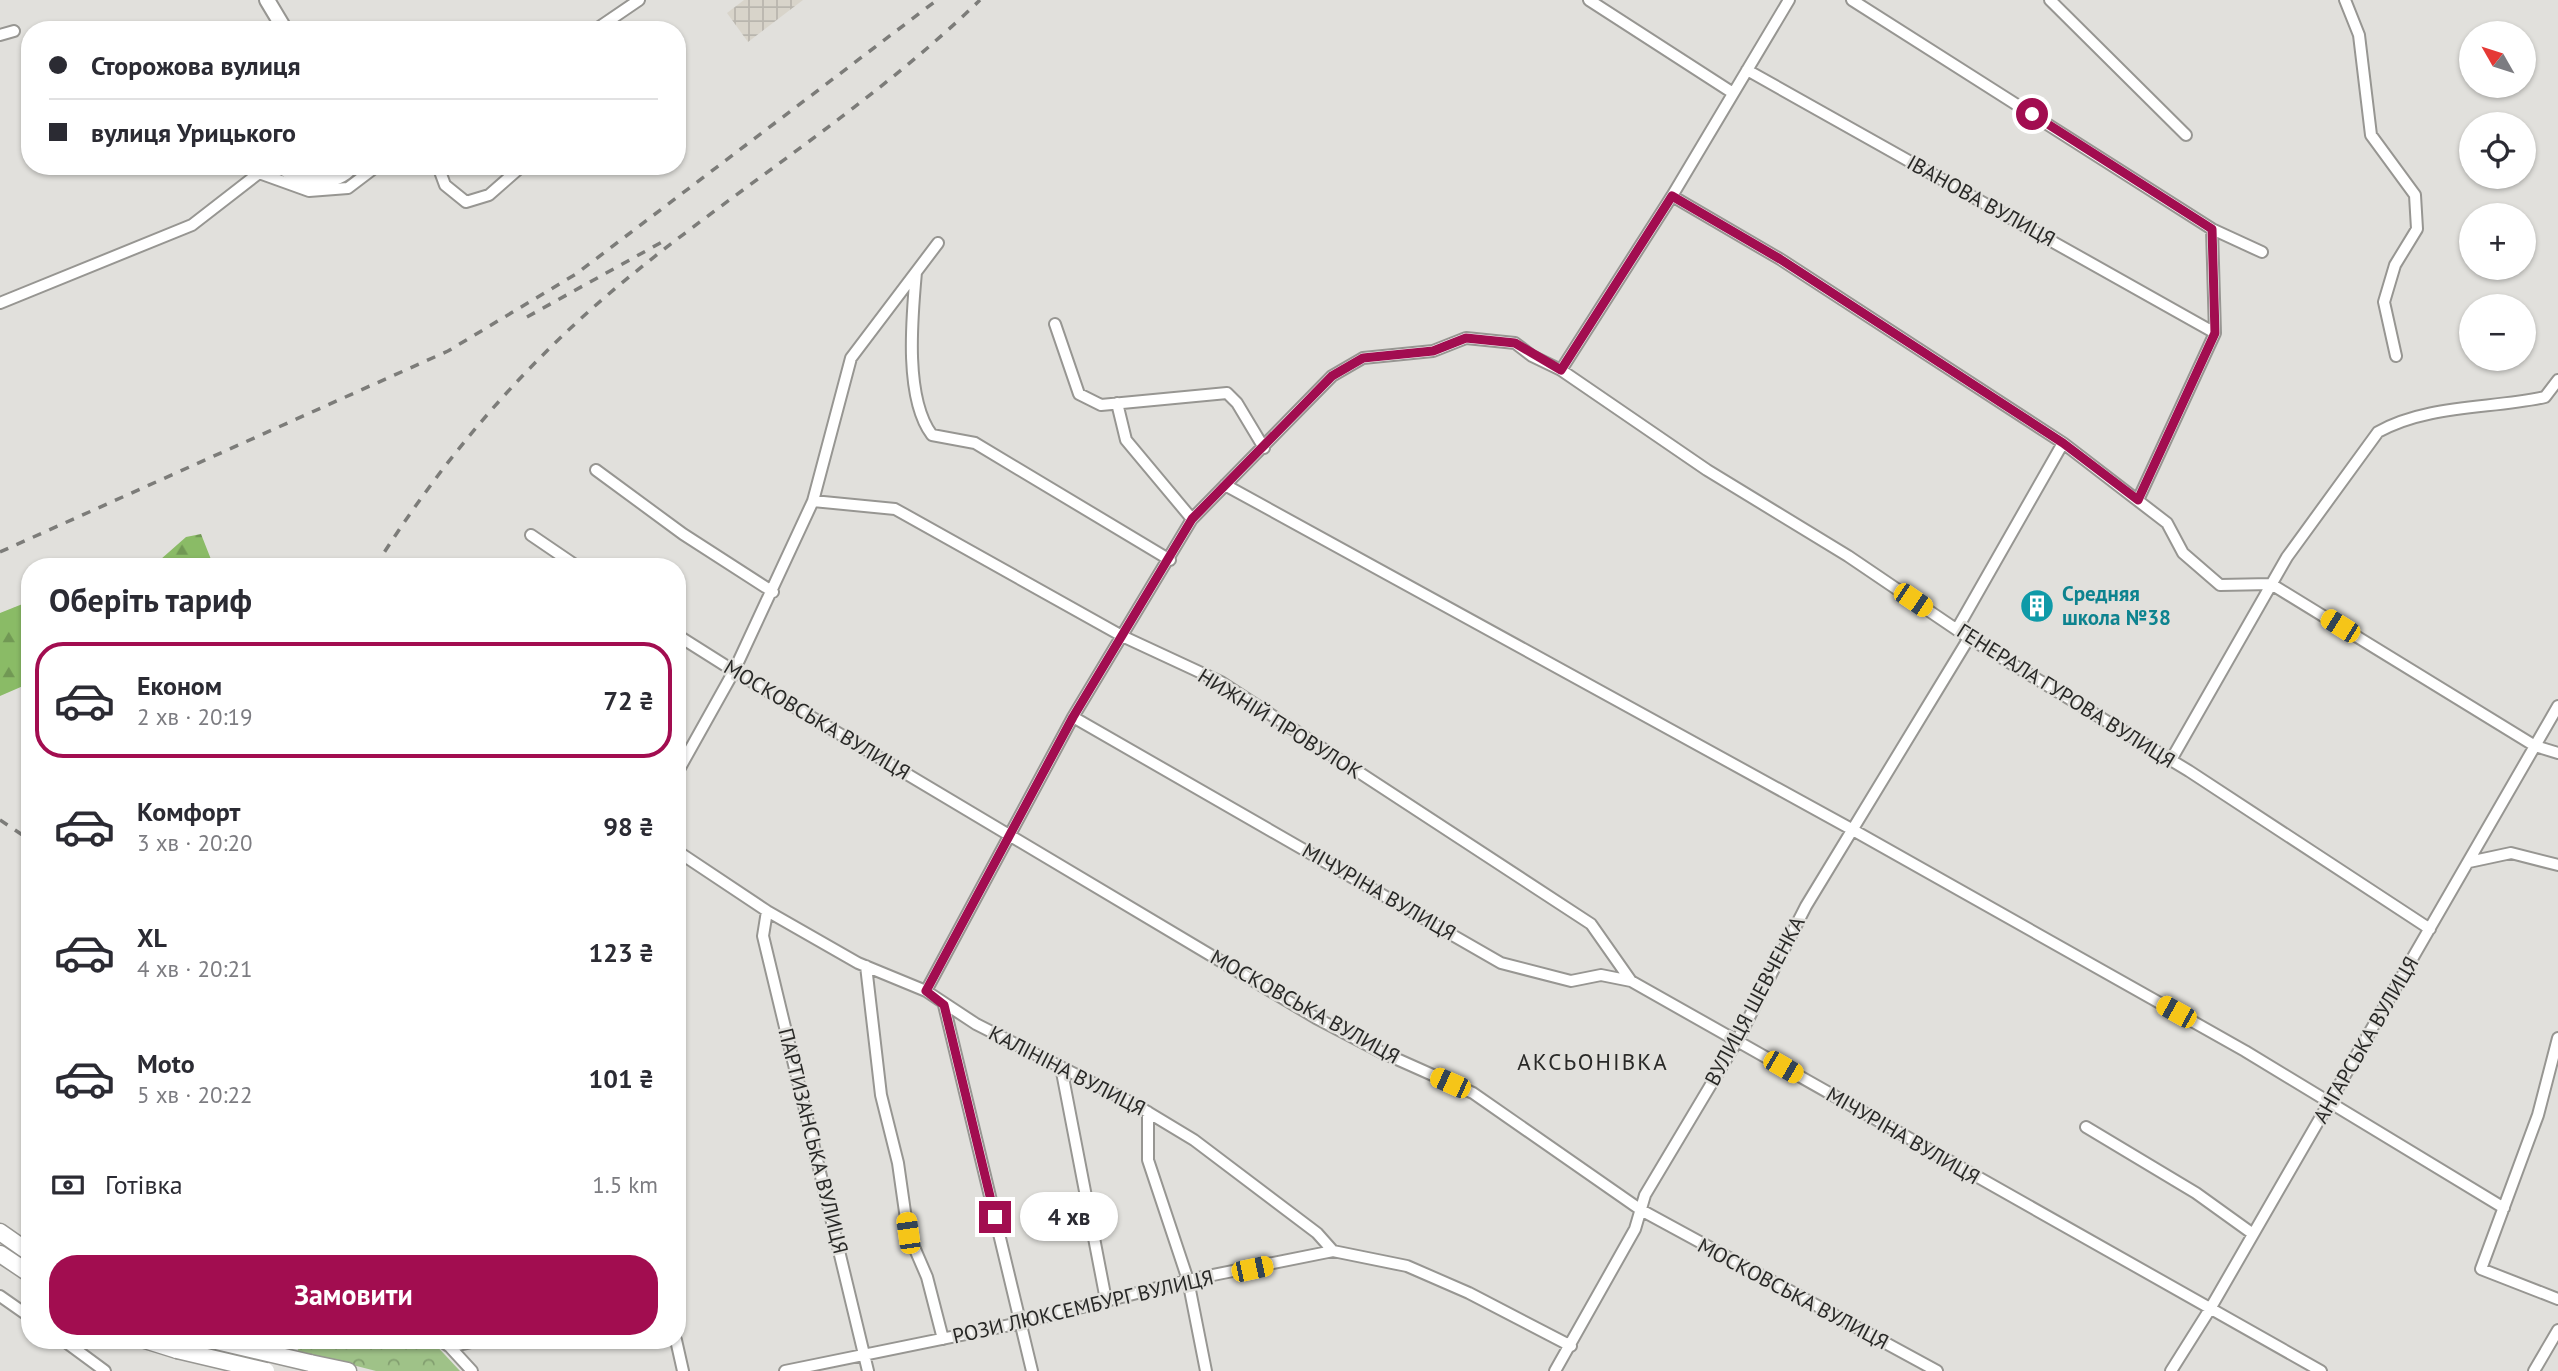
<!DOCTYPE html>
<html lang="uk">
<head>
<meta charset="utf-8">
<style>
  body { margin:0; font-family:"PT Sans",sans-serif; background:#f2f2f3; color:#2b2b33; height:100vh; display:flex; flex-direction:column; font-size:26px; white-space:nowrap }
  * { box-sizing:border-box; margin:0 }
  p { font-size:23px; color:#7c7c81 }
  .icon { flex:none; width:38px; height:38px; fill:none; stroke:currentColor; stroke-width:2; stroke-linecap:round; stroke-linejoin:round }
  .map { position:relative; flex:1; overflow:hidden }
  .panel { position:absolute; left:21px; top:558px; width:665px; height:791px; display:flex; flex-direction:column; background:#fff; border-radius:28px; box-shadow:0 2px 5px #0004 }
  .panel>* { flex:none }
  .top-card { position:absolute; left:21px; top:21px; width:665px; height:154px; border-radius:28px; box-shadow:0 2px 5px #0004; display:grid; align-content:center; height:154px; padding:0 28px; background:#fff }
  .needle { width:46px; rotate:309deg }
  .tools { position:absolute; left:2459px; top:21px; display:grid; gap:14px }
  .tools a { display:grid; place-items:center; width:77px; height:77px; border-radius:50%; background:#fff; box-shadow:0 2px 5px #0004; font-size:35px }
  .end { position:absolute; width:32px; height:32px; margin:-16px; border:9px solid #a20d50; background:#fff; box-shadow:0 0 0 4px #fff }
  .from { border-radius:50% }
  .bubble { position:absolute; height:49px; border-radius:24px; background:#fff; box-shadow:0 2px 5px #0004; font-size:23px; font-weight:700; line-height:49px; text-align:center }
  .car { position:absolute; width:21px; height:42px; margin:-21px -10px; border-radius:9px; box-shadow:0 0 5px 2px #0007; background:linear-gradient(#f5c518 24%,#345 0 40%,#f5c518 0 76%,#345 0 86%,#f5c518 0) }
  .top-card b { display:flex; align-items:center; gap:24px; height:66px; font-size:26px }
  .top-card b+b { border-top:2px solid #e1e1e2 }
  .top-card i { width:18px; height:18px; background:#2b2b33 }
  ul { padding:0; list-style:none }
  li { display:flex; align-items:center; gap:21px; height:116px; margin:0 14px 10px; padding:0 14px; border:4px solid transparent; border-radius:28px }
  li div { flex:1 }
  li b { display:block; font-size:26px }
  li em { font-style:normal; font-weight:700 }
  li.current { border-color:#a20d50 }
  li>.icon { width:63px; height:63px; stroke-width:1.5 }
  h2 { padding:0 28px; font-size:32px; line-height:84px }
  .pay { display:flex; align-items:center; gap:18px; height:77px; padding:0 28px; font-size:26px }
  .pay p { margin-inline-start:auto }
  .primary-button { display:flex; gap:14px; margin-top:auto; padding:14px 28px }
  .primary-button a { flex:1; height:80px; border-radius:28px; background:#a20d50; color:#fff; font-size:28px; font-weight:700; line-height:80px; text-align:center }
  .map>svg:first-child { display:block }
  .industrial { fill:url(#industrial-grid) }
  .forest { fill:url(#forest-firs) }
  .park { fill:url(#park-crowns) }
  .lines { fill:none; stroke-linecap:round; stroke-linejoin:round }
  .minor-casing { stroke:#979692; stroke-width:14 }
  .tertiary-casing { stroke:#979692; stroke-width:18 }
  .secondary-casing { stroke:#979692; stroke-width:19 }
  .minor { stroke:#fff; stroke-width:10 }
  .tertiary { stroke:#fff; stroke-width:14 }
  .secondary { stroke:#fff; stroke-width:16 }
  .rail { stroke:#7c7c79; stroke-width:3.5; stroke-dasharray:9 9; stroke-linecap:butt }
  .secondary-bridge-casing { stroke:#979692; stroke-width:19; stroke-linecap:butt }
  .secondary-bridge { stroke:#fff; stroke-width:16 }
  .route { stroke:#a20d50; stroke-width:9 }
  .labels { text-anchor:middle; stroke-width:5; stroke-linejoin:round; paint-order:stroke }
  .street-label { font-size:21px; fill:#292927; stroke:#e1e0dc }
  .culture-label { font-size:21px; font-weight:bold; fill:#0d838f; stroke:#e1e0dc; text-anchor:start }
  .neighbourhood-label { font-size:23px; letter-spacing:2px; fill:#292927; stroke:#e1e0dc }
</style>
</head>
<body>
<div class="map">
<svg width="2558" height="1371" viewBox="0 0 2558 1371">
  <defs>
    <pattern id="industrial-grid" width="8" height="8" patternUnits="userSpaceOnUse" patternTransform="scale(1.75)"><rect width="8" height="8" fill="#d8d4ca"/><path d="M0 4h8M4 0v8" fill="none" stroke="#b9b6ae"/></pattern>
    <pattern id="forest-firs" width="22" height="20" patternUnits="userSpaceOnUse" patternTransform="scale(1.75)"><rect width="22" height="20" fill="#8abb66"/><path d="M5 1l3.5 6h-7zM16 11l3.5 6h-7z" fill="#719854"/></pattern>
    <pattern id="park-crowns" width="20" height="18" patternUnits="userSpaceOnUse" patternTransform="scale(1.75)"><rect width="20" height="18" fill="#9fc288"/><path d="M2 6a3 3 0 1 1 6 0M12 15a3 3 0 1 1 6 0" fill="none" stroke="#829e6f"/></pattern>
  </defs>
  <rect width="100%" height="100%" fill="#e1e0dc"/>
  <path class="industrial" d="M744 0H803L748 42 727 13Z"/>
  <path class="forest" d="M201 534 214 567H152L186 537Z
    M30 601V683L0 696V613Z"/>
  <path class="park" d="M299 1341H432L460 1371H376L298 1351Z"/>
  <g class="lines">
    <g class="minor-casing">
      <path id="minor" d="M1589 0 1733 93
        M1852 0 2212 229 2262 252
        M2050 0 2186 135
        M2345 0 2359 35 2371 135 2415 195 2417 229 2395 265 2384 302 2396 356
        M595 30 639 0
        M0 35 14 31
        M1747 70 2215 333
        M438 166 445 185 466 202 489 195 522 166
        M259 173 309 191 348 188 377 166
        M1672 196 1780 259 2063 443 2167 523 2183 553 2220 585 2271 584 2535 746 2558 753
        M916 272C912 317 904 398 932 435L975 443 1170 560
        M0 303 192 225 259 173 261 166
        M1055 324 1079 394 1101 405 1227 393 1237 403 1264 448
        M1561 370 1672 196 1789 0
        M1117 403 1126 440 1192 519
        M596 470 683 534 773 592
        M1225 485 1853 830 2245 1051 2504 1208
        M2138 500 2215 333 2212 229
        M813 501 895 509 1122 636 1221 682 1591 924 1631 981
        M531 535 578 567
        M1957 629 2063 443
        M677 635 734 671 1316 1018 1381 1052 1473 1093 1641 1210 1937 1371
        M1073 717 1501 963 1571 981 1601 975 1631 981 2321 1371
        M2171 760 2287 557 2378 432C2428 404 2491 409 2545 397L2558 380
        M677 773 734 671 813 501 851 358 938 243
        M677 851 767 911 858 963 926 991 976 1024 1136 1105 1194 1140 1317 1233 1333 1251
        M2469 862 2511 853 2558 865
        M767 911 763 936 868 1371
        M866 966 881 1095 898 1163 908 1233 927 1277 943 1339
        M926 991 1073 717 1192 519 1332 376 1363 358 1433 351 1466 338 1515 343 1532 356 1561 370 1707 470 1848 556 1969 638 2189 771 2430 929
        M944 1005 1032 1371
        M2558 1038 2538 1115 2481 1269 2558 1299
        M1061 1067 1106 1300
        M1148 1112V1160L1188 1280 1206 1371
        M2086 1127 2196 1193 2253 1234
        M0 1296 30 1317
        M63 1340 105 1371
        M440 1340 450 1347 480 1340
        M676 1340 683 1371
        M450 1347 472 1371
        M785 1371 1020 1323 1188 1280 1333 1251 1407 1266 1469 1293 1571 1346
        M1555 1371 1635 1229 1645 1195 1737 1041 1806 906 1969 638
        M2171 1371 2210 1309 2558 706
        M2534 1371 2558 1330"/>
    </g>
    <g class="tertiary-casing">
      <path id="tertiary" d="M267 0 285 30
        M282 166C299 184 335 186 352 166"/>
    </g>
    <g class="secondary-casing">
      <path id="secondary" d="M0 1232 30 1253
        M0 1254 30 1274
        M145 1340 177 1350
        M310 1363 348 1371"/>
    </g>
    <use href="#minor" class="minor"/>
    <use href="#tertiary" class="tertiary"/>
    <use href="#secondary" class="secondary"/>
    <path class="rail" d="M527 317 662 242
      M0 552 448 351 576 274 937 0
      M375 567C444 456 532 355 634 273 748 181 874 103 980 0
      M0 820 30 840
      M228 1340 236 1371"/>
    <g class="secondary-bridge-casing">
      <path id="secondary-bridge" d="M212 1340 310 1363
        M177 1350 266 1371"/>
    </g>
    <use href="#secondary-bridge" class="secondary-bridge"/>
  </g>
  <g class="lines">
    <path class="route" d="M995 1217 944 1005 926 991 1073 717 1192 519 1332 376 1363 358 1433 351 1466 338 1515 343 1561 370 1672 196 1780 259 2063 443 2138 500 2215 333 2212 229 2032 114"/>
  </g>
  <defs>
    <g id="building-disc" transform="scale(1.75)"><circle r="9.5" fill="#0f9aa8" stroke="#e1e0dc"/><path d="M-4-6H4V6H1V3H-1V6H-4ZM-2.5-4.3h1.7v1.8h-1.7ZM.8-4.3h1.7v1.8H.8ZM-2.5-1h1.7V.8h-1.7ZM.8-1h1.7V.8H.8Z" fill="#fff"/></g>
  </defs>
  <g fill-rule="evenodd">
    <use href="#building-disc" x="2037" y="606"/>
  </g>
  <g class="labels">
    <g class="street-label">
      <text transform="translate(1981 201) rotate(29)" y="7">ІВАНОВА ВУЛИЦЯ</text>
      <text transform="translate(2066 696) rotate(32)" y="7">ГЕНЕРАЛА ГУРОВА ВУЛИЦЯ</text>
      <text transform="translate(817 720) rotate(31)" y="7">МОСКОВСЬКА ВУЛИЦЯ</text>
      <text transform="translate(1280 724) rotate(32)" y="7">НИЖНІЙ ПРОВУЛОК</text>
      <text transform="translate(1379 892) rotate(30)" y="7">МІЧУРІНА ВУЛИЦЯ</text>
      <text transform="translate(1755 1001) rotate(-62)" y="7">ВУЛИЦЯ ШЕВЧЕНКА</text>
      <text transform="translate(1305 1007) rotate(29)" y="7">МОСКОВСЬКА ВУЛИЦЯ</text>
      <text transform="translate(2366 1040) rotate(-60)" y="7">АНГАРСЬКА ВУЛИЦЯ</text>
      <text transform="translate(1067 1071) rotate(27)" y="7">КАЛІНІНА ВУЛИЦЯ</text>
      <text transform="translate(1903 1136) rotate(30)" y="7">МІЧУРІНА ВУЛИЦЯ</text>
      <text transform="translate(813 1141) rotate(76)" y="7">ПАРТИЗАНСЬКА ВУЛИЦЯ</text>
      <text transform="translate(1793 1294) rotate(28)" y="7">МОСКОВСЬКА ВУЛИЦЯ</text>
      <text transform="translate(1083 1307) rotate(-13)" y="7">РОЗИ ЛЮКСЕМБУРГ ВУЛИЦЯ</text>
    </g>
    <g class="culture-label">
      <text x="2062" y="601">Средняя<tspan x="2062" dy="24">школа №38</tspan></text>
    </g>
    <g class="neighbourhood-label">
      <text x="1593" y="1070">АКСЬОНІВКА</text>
    </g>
  </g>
</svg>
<div class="tools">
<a><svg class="needle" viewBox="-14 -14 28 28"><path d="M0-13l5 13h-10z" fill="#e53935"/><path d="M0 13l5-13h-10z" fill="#7c7c81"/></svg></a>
<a><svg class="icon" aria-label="locate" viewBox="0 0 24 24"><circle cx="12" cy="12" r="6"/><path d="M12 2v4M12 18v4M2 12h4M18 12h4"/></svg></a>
<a>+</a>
<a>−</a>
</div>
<i class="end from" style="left:2032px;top:114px"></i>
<i class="end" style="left:995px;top:1217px"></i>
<div class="bubble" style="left:1020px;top:1192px;width:98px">4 хв</div>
<i class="car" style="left:1913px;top:600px;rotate:124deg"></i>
<i class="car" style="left:2340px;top:626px;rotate:302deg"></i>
<i class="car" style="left:2176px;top:1012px;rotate:299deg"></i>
<i class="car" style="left:1783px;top:1067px;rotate:120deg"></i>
<i class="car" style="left:1450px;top:1083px;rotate:294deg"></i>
<i class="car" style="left:908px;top:1233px;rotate:352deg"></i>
<i class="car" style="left:1252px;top:1269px;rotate:78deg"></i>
<div class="top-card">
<b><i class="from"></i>Сторожова вулиця</b>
<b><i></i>вулиця Урицького</b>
</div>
<section class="panel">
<h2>Оберіть тариф</h2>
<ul>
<li class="current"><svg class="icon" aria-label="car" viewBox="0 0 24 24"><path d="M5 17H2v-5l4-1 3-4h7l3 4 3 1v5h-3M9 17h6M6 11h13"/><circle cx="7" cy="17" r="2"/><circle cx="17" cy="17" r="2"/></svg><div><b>Економ</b><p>2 хв · 20:19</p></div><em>72 ₴</em></li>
<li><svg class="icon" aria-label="car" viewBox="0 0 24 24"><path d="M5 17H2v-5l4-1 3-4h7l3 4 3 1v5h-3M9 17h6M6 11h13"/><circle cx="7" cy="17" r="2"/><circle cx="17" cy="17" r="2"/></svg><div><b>Комфорт</b><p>3 хв · 20:20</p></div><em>98 ₴</em></li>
<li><svg class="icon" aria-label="car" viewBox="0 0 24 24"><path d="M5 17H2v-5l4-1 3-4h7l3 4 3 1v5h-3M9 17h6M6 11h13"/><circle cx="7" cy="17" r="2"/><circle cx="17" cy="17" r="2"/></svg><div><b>XL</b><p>4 хв · 20:21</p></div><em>123 ₴</em></li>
<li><svg class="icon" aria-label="car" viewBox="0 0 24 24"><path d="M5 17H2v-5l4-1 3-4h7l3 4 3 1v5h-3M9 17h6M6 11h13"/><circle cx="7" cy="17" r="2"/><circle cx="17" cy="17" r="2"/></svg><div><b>Moto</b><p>5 хв · 20:22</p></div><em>101 ₴</em></li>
</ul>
<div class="pay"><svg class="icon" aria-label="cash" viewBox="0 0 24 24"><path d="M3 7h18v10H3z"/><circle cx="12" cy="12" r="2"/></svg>Готівка<p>1.5 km</p></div>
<div class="primary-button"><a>Замовити</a></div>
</section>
</div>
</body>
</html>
